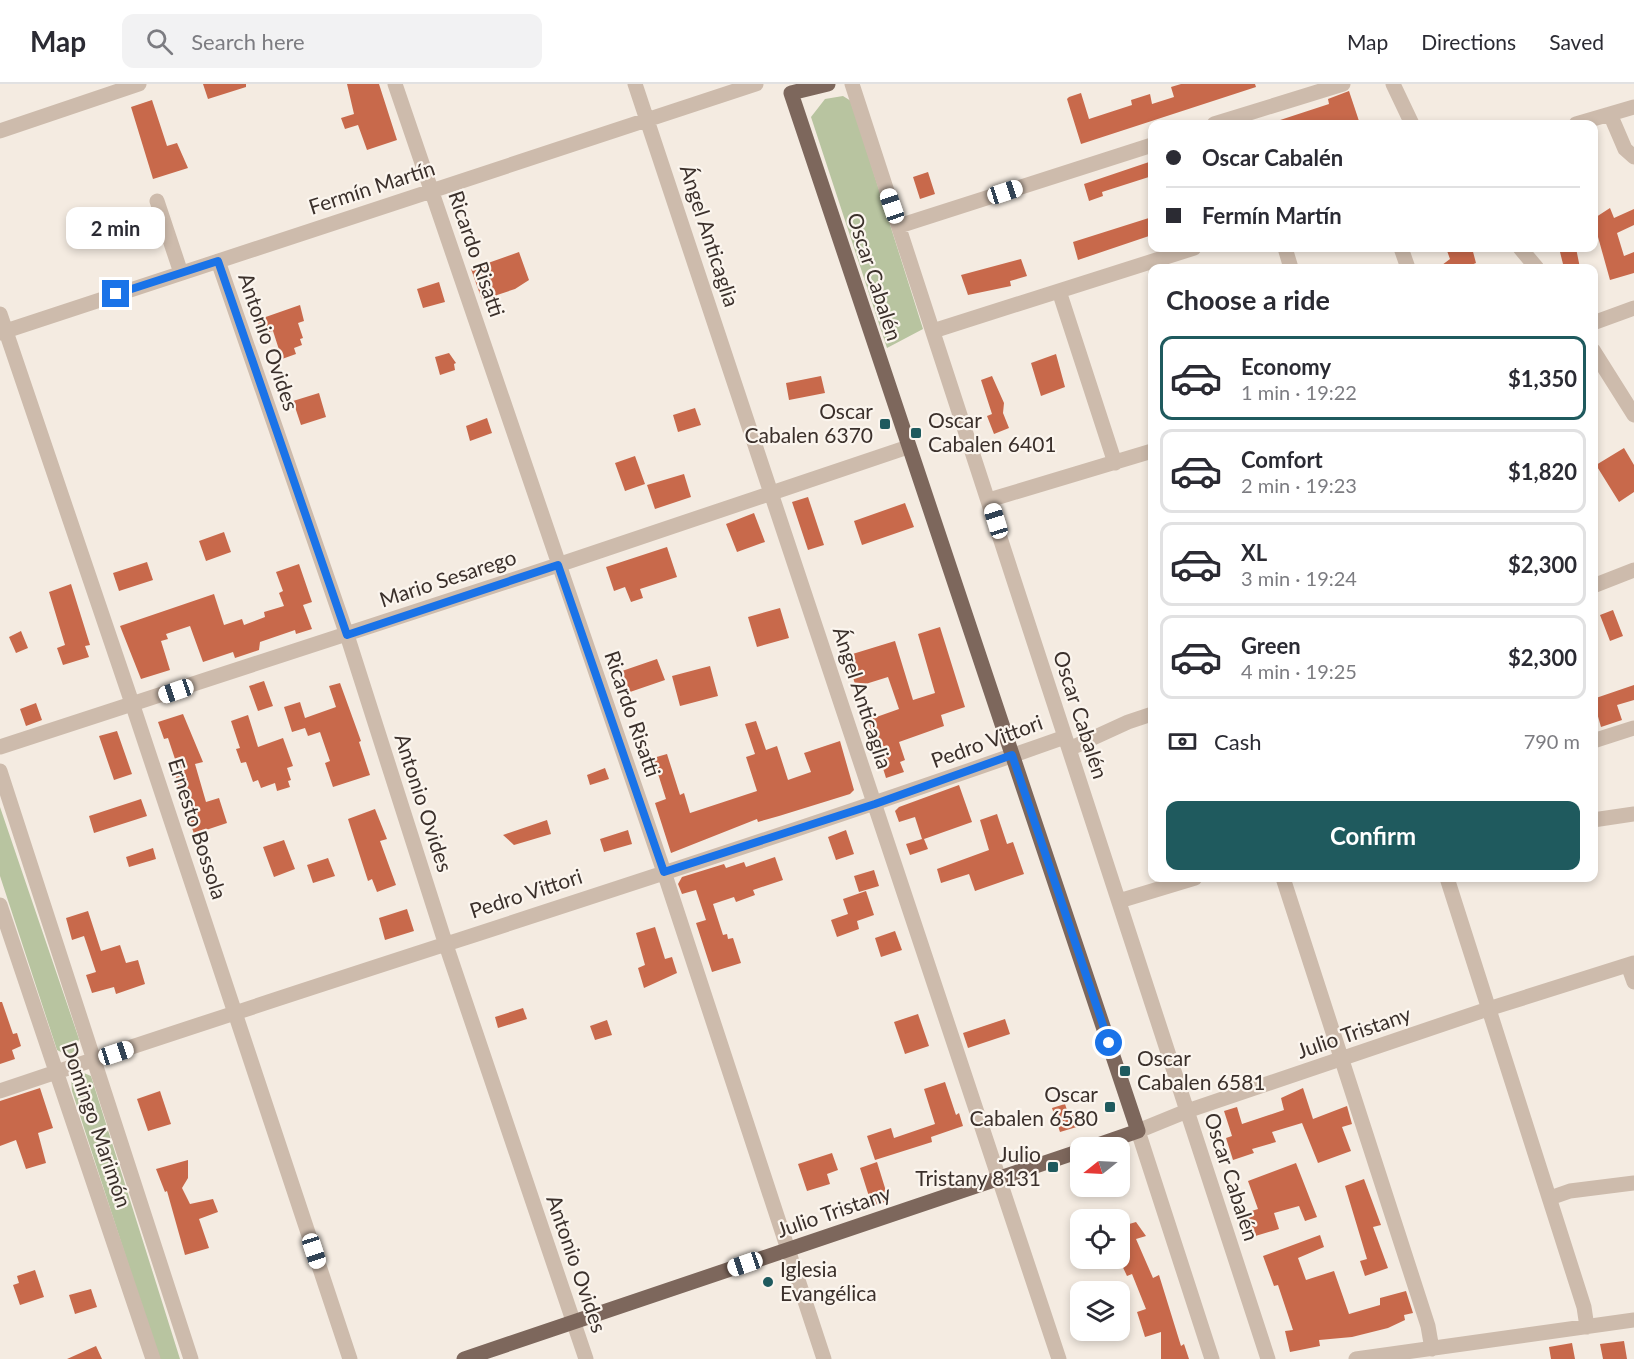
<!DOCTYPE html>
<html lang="en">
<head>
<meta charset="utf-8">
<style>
  body { margin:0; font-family:Lato,sans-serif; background:#f2f2f3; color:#2b2b33; height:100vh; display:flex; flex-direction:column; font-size:22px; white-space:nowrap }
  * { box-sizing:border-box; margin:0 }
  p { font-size:20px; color:#7c7c81 }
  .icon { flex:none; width:33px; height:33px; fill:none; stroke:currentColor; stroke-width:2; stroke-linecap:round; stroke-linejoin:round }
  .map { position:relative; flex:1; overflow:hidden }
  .side { position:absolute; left:1148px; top:180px; width:450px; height:618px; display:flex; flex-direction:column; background:#fff; border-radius:12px; box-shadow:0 3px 9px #0003 }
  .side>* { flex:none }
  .guide { position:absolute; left:1148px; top:36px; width:450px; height:132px; border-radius:12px; box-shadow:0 3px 9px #0003; display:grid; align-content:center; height:132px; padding:0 18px; background:#fff }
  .needle { width:39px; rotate:252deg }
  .tools { position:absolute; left:1070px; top:1053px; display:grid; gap:12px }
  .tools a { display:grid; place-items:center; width:60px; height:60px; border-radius:12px; background:#fff; box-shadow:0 3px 9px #0003; font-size:30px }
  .end { position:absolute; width:27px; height:27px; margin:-14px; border:8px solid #1a73e8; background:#fff; box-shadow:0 0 0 3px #fff }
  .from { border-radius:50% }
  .bubble { position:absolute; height:42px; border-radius:12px; background:#fff; box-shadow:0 3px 9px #0003; font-size:20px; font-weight:700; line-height:42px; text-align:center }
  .car { position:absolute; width:18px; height:36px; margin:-18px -9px; border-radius:8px; box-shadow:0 0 4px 2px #0007; background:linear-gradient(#fff 24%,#345 0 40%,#fff 0 76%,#345 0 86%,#fff 0) }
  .guide b { display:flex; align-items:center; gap:21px; height:57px; font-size:22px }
  .guide b+b { border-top:2px solid #e1e1e2 }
  .guide i { width:15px; height:15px; background:#2b2b33 }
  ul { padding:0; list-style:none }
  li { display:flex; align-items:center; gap:18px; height:84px; margin:0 12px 9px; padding:0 6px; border:3px solid #e1e1e2; border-radius:12px }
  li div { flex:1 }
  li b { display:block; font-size:22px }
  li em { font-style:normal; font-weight:700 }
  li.current { border-color:#1f5a5e }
  li>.icon { width:54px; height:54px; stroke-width:1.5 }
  h2 { padding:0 18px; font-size:27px; line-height:72px }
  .pay { display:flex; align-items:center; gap:15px; height:66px; padding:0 18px; font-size:22px }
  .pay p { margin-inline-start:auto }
  .action { display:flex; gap:12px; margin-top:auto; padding:12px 18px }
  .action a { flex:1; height:69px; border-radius:12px; background:#1f5a5e; color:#fff; font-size:24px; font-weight:700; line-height:69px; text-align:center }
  header { display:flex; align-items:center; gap:36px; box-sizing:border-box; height:84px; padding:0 30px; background:#fff; border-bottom:2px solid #e1e1e2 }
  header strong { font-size:28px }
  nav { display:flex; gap:33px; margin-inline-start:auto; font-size:21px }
  .search { width:420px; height:54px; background:#f2f2f3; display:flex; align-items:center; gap:15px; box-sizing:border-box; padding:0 21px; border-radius:12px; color:#7c7c81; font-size:22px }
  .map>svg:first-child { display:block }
  .green { fill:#b8c4a0 }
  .building { fill:#c8694b }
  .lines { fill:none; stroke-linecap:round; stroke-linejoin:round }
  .minor { stroke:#cdbbac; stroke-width:15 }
  .major { stroke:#7d675c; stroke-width:15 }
  .route { stroke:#1a73e8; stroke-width:8 }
  .poi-dot { fill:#1f5a5e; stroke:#fbf5ee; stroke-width:2 }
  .labels { text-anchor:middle; stroke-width:4.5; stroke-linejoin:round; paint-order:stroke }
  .street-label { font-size:21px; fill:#3b302b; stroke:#fbf5ee }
  .poi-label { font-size:21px; fill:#3b302b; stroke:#fbf5ee; text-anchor:end }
</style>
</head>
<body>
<header>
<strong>Map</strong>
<div class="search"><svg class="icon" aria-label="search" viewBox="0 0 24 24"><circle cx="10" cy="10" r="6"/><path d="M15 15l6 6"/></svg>Search here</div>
<nav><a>Map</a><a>Directions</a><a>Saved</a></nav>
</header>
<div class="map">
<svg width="1634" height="1275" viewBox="0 0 1634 1275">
  <rect width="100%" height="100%" fill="#f4ebe1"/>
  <path class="green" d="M843 12 851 17 923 245 887 264 811 33 825 15Z
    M0 723 79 955 76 965 69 972 57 966 0 792Z
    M79 987 91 992 180 1275H159L72 1007 71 992Z"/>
  <path class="building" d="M203 0H246V3L208 15Z
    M347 0H379L397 56 367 66 358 41 345 45 341 34 354 30Z
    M1181 0H1255L1256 3 1081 60 1067 15 1069 13 1081 9 1089 35 1132 21 1131 16 1150 10 1152 20 1174 13 1171 3Z
    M1349 7 1360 40H1274V38L1329 20 1328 15Z
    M152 16 167 62 177 59 188 84 153 95 131 23Z
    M1152 77V92L1102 108 1103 112 1089 117 1084 100Z
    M928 88 935 110 920 115 913 93Z
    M1610 124 1614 134 1634 125V141L1617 149 1624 172 1634 168V189L1610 196 1593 135Z
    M1152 133V151L1078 176 1073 158Z
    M1446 164H1472L1476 179 1464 184H1438L1450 175Z
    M1559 164H1576L1580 184H1564Z
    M519 168 529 196 515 205 482 216 471 185Z
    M1021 175 1027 192 1010 197 1011 202 968 211 961 191Z
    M439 198 445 218 423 224 417 205Z
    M300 221 304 237 298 239 303 254 300 255 302 261 294 264 296 270 282 275 273 247 262 250 257 236Z
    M449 269 456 279 454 280 455 286 440 291 435 273Z
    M1056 270 1065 303 1041 312 1031 279Z
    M821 292 825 309 789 316 786 299Z
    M992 292 1004 319 1003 329 1009 344 994 350 987 332 992 330 981 296Z
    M319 309 326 333 301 341 293 317Z
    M695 324 701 341 678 348 673 331Z
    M487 334 492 349 470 357 466 342Z
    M1624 364 1634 381V408L1619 418 1596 381Z
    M635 372 645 400 625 407 615 379Z
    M684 390 691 413 655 425 647 401Z
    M808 413 824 461 808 466 792 418Z
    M905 419 914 443 862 461 854 437Z
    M754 429 765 458 737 468 726 440Z
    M224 448 231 468 206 477 199 457Z
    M667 463 677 493 640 505 643 514 631 518 625 503 614 507 606 483Z
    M147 478 153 496 119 507 113 489Z
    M299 480 312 518 303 521 312 545 296 550 295 546 260 558 259 566 235 574 233 568 203 578 190 542 166 550 168 555 161 557 170 586 141 595 120 542 214 510 224 541 242 535 244 541 265 533 264 528 284 522 279 509 283 507 276 488Z
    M71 500 90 561 85 562 89 573 63 581 57 564 65 561 49 508Z
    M780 524 789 554 757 563 748 533Z
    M1613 526 1623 552 1610 557 1600 531Z
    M940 543 965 623 941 631 944 642 899 658 905 676 900 678 904 688 886 694 868 636 899 625 888 593 856 603 846 572 895 557 913 616 935 609 918 550Z
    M21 547 28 564 16 569 9 553Z
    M657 575 665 596 630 608 622 587Z
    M710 582 718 612 680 622 672 592Z
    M264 597 273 622 258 627 249 602Z
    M340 599 361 657 359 658 370 691 333 703 325 679 330 677 320 648 308 652 305 644 292 648 284 623 300 618 305 634 336 623 329 602Z
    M1634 601V616L1617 621 1622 636 1601 643 1593 615Z
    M36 619 42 636 26 642 20 625Z
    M183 630 203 678 195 680 206 718 219 714 227 739 194 750 177 697 175 688 179 687 168 654 164 655 158 638Z
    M248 631 258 663 283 654 293 682 287 684 291 696 288 697 290 703 277 707 275 699 261 704 258 696 253 698 246 678 241 679 236 665 240 664 231 637Z
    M756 637 766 666 777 662 788 696 811 688 804 669 840 657 854 706 850 710 779 732 758 738 757 735 671 769 655 719 666 715 653 674 667 670 680 711 684 709 690 729 757 707 746 673 755 670 745 640Z
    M117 647 132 690 114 696 99 652Z
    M605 684 609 695 590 701 587 691Z
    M959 701 972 738 924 755 928 765 910 771 906 760 922 755 915 733 899 738 895 727 899 723Z
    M141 715 147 732 94 749 89 732Z
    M375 725 387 755 380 757 396 801 377 808 372 795 368 797 348 735Z
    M997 730 1007 760 1013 758 1024 790 975 807 969 790 941 799 937 785 989 766 980 736Z
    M547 736 551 750 514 761 503 751Z
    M628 746 632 760 604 768 600 755Z
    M846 746 854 770 836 776 828 753Z
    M284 756 295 785 274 793 263 763Z
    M153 764 156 775 129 783 126 773Z
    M775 773 783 796 753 806 755 811 736 818 734 813 713 820 723 851 727 850 728 855 733 854 741 879 712 888 696 839 706 836 696 806 682 810 678 800 682 793 724 780 726 784 744 778 746 783Z
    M328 774 335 792 313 799 307 781Z
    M874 786 879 802 859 808 854 792Z
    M866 807 874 831 857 837 859 845 837 853 831 836 848 830 843 815Z
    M407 825 414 847 385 856 379 834Z
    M88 827 101 867 120 861 126 879 138 876 145 900 116 910 114 903 92 909 86 891 96 888 84 852 72 856 66 834Z
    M655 843 665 875 672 873 677 889 644 904 638 884 645 881 636 849Z
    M895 847 902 866 881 873 875 854Z
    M0 918H2L13 950 17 949 21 962 12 966 15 975 0 980Z
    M523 924 527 935 498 944 495 933Z
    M918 930 929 962 905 970 894 938Z
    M1005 935 1010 950 968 964 963 949Z
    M607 936 612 951 595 956 590 942Z
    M945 998 956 1031 959 1029 963 1042 931 1053 932 1058 875 1076 867 1052 891 1044 894 1054 935 1040 924 1005Z
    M40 1004 53 1044 38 1049 46 1079 26 1085 16 1056 0 1062V1017Z
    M1303 1004 1313 1035 1347 1022 1352 1040 1342 1043 1351 1067 1318 1079 1302 1039 1272 1048 1276 1058 1252 1065 1254 1069 1233 1076 1226 1054 1232 1052 1224 1027 1237 1023 1242 1040 1284 1026 1281 1014Z
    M160 1007 171 1040 148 1047 137 1015Z
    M1065 1020 1069 1032 1076 1030 1080 1042 1060 1048 1052 1024Z
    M832 1069 838 1086 827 1090 830 1100 807 1107 798 1080Z
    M188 1076V1094L182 1104 190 1120 213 1115 218 1128 199 1135 209 1164 185 1171 167 1107 165 1108 156 1085Z
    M877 1078 889 1117 872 1122 860 1084Z
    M1296 1079 1317 1133 1305 1137 1299 1122 1274 1129 1279 1145 1252 1153 1245 1129 1258 1125 1248 1097Z
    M1364 1095 1381 1141 1373 1143 1388 1184 1365 1192 1360 1177 1367 1175 1345 1102Z
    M1136 1138 1146 1152 1136 1155 1153 1194 1159 1191 1181 1262 1184 1260 1189 1275H1161V1248L1145 1253 1137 1228 1146 1225 1132 1190 1127 1192 1119 1175V1143Z
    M1320 1151 1324 1163 1298 1174 1306 1196 1334 1187 1349 1230 1380 1221V1214L1406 1207 1413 1229 1404 1231 1405 1236 1388 1244 1352 1253 1319 1256 1320 1262 1290 1268 1285 1247 1293 1246 1278 1201 1274 1202 1263 1172Z
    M35 1186 44 1213 20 1221 13 1201 19 1199 17 1192Z
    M91 1205 97 1223 75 1230 69 1211Z
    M1624 1257 1627 1275H1603L1600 1260Z
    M1572 1259 1575 1275H1551L1549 1263Z
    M96 1262 102 1275H67Z"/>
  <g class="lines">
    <path class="minor" d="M395 0 664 788 824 1275
      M635 0 1059 1275
      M852 0 1268 1275
      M1393 0 1412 40
      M1610 30 1625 65 1634 73
      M1214 40 1343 0
      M1576 40 1634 23
      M0 47 139 0
      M157 117 181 189
      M899 142 1152 61
      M1285 164 1291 184
      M1401 164 1408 184
      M1520 164 1537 184
      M218 177 347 551 445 858 586 1275
      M1059 207 1115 379
      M0 230 133 622 350 1275
      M1593 239 1634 224
      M933 247 1194 164
      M0 249 756 0
      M1593 266 1634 331
      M989 416 1152 367
      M1593 502 1634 486
      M1593 657 1634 644
      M0 663 558 481 908 363
      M1069 665 1128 638 1152 630
      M0 687 191 1275
      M1593 736 1634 730
      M1283 794 1428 1242 1432 1265
      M1447 794 1584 1223 1587 1243
      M1119 817 1195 794
      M0 821 153 1275
      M1628 881 1634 898
      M0 1007C354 887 712 778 1065 653
      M1550 1114 1570 1107 1634 1099
      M1212 1275 1138 1047 1187 1027 1488 925 1634 879
      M1356 1275 1634 1236"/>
    <path class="major" d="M828 0 791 9 1138 1047 1089 1064
      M464 1275 1080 1067"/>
  </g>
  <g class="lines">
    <path class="route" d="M116 210 218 177 347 551 558 481 664 788 875 720 1012 671 1109 959"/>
  </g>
  <g class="poi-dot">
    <rect x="879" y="334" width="12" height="12" rx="3"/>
    <rect x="910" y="343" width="12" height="12" rx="3"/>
    <rect x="1119" y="981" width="12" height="12" rx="3"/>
    <rect x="1104" y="1017" width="12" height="12" rx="3"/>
    <rect x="1047" y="1077" width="12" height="12" rx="3"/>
    <circle cx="768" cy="1198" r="6"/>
  </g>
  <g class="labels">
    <g class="street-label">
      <text transform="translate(372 104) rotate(-18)" y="7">Fermín Martín</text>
      <text transform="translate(709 152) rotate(72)" y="7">Ángel Anticaglia</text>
      <text transform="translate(476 170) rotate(71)" y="7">Ricardo Risatti</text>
      <text transform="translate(874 193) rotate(72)" y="7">Oscar Cabalén</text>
      <text transform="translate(268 258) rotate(71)" y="7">Antonio Ovides</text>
      <text transform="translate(448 495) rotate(-18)" y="7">Mario Sesarego</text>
      <text transform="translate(862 614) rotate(72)" y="7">Ángel Anticaglia</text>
      <text transform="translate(632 630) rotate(71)" y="7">Ricardo Risatti</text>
      <text transform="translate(1080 631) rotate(72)" y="7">Oscar Cabalén</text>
      <text transform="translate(987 658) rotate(-20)" y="7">Pedro Vittori</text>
      <text transform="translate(423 719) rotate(72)" y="7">Antonio Ovides</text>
      <text transform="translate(197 745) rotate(72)" y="7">Ernesto Bossola</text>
      <text transform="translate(526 810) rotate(-18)" y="7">Pedro Vittori</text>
      <text transform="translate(1354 949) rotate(-19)" y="7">Julio Tristany</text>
      <text transform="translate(96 1041) rotate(71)" y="7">Domingo Marimón</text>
      <text transform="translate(1231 1093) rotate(72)" y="7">Oscar Cabalén</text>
      <text transform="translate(834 1128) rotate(-19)" y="7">Julio Tristany</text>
      <text transform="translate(576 1180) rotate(71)" y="7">Antonio Ovides</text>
    </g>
    <g class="poi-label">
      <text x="873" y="335">Oscar<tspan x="873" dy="24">Cabalen 6370</tspan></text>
      <text x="928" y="344" text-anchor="start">Oscar<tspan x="928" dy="24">Cabalen 6401</tspan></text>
      <text x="1137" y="982" text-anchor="start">Oscar<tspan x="1137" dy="24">Cabalen 6581</tspan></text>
      <text x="1098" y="1018">Oscar<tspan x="1098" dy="24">Cabalen 6580</tspan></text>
      <text x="1041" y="1078">Julio<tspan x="1041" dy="24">Tristany 8131</tspan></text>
      <text x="780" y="1193" text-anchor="start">Iglesia<tspan x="780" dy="24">Evangélica</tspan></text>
    </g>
  </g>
</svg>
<div class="tools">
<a><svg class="needle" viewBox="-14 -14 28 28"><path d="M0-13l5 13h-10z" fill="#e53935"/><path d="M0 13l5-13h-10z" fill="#7c7c81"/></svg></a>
<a><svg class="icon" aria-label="locate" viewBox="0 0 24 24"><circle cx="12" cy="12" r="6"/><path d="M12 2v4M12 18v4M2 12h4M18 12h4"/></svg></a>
<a><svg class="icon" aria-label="layers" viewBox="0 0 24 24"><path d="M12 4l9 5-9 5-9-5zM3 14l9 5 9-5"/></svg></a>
</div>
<i class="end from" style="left:1109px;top:959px"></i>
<i class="end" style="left:116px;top:210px"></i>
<div class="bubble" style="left:66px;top:123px;width:99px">2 min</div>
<i class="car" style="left:1005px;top:108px;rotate:72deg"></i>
<i class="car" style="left:892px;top:122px;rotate:341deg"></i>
<i class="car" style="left:996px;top:437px;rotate:343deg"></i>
<i class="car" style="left:176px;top:607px;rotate:251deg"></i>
<i class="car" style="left:116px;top:969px;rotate:72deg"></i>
<i class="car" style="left:314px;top:1167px;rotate:162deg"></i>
<i class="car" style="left:745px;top:1180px;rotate:251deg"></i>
<div class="guide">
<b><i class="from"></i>Oscar Cabalén</b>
<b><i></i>Fermín Martín</b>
</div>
<section class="side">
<h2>Choose a ride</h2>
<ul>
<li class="current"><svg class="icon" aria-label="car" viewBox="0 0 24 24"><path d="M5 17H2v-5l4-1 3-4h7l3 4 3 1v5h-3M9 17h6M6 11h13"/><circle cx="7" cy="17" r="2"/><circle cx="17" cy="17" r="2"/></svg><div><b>Economy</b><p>1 min · 19:22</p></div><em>$1,350</em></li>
<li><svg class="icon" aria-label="car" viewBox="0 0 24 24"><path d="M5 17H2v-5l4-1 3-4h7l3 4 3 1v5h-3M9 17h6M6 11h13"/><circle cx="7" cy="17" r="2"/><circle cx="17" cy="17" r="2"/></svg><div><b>Comfort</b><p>2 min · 19:23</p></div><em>$1,820</em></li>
<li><svg class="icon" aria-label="car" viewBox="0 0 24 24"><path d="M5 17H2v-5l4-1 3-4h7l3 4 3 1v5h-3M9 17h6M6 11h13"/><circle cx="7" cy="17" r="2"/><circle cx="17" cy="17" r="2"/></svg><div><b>XL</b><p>3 min · 19:24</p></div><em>$2,300</em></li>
<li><svg class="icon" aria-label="car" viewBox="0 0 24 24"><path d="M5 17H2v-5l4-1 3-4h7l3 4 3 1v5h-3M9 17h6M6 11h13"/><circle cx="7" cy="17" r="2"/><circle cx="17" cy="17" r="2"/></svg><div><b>Green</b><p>4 min · 19:25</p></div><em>$2,300</em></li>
</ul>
<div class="pay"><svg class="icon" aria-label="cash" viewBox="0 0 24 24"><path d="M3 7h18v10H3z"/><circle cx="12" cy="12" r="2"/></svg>Cash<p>790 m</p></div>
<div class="action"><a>Confirm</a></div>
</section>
</div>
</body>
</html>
